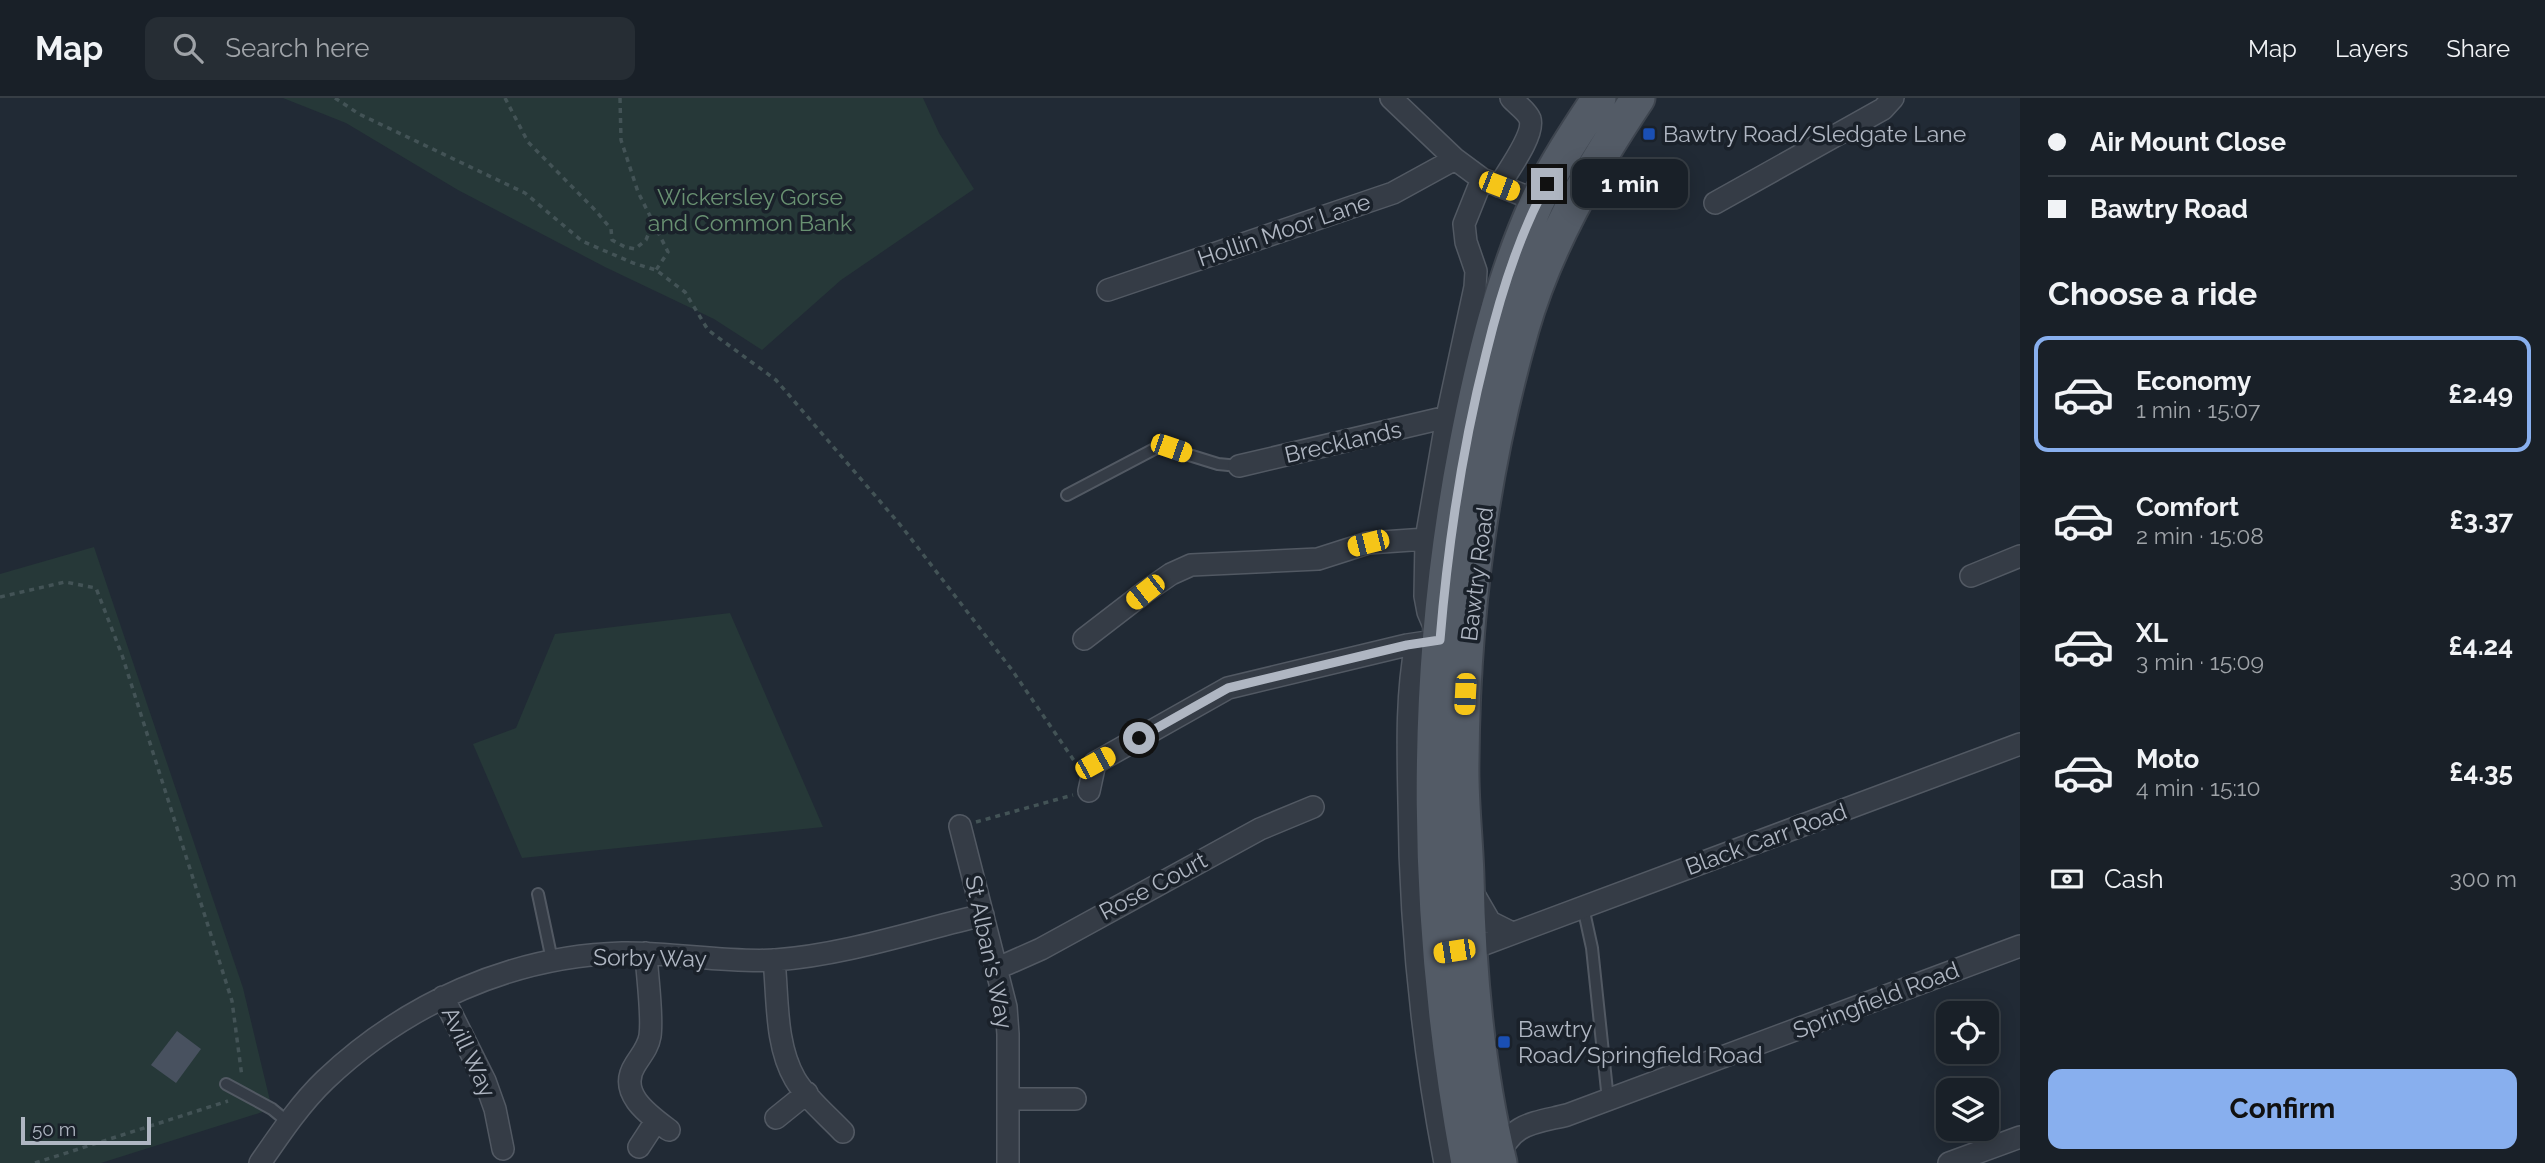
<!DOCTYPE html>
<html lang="en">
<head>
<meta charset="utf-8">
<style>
  body { margin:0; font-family:Raleway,sans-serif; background:#262d34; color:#f1f3f6; height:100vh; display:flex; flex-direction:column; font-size:26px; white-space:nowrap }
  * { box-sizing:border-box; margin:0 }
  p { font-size:23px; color:#9fa3a8 }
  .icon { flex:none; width:38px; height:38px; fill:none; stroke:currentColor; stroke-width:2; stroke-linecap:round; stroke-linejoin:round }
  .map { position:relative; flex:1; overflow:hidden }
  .side { display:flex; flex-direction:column; background:#192028; width:525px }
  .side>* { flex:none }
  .hud { display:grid; align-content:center; height:154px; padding:0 28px; background:#192028 }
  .fabs { position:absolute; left:1936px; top:903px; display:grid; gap:14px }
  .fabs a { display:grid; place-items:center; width:63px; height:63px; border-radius:14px; background:#192028; box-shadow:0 4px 18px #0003,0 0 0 2px #373e45; font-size:35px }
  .scale { position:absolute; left:21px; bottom:18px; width:130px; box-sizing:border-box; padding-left:7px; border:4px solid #afb6c2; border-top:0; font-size:19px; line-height:24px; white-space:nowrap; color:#afb6c2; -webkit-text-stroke:5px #1a212a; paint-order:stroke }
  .end { position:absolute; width:32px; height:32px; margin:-16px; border:9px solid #afb6c2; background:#111; box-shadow:0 0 0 4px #111 }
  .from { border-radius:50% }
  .bubble { position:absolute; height:49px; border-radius:14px; background:#192028; box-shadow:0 4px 18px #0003,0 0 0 2px #373e45; font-size:23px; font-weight:700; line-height:49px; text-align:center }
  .car { position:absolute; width:21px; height:42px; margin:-21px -10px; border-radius:9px; box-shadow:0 0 5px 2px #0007; background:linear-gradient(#f5c518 24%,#345 0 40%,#f5c518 0 76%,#345 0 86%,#f5c518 0) }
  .hud b { display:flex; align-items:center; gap:24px; height:66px; font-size:26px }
  .hud b+b { border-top:2px solid #373e45 }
  .hud i { width:18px; height:18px; background:#f1f3f6 }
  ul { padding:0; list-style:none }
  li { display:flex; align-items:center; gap:21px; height:116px; margin:0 14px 10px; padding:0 14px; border:4px solid transparent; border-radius:14px }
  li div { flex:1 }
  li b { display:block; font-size:26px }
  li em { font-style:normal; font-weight:700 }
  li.selected { border-color:#88afee }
  li>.icon { width:63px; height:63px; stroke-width:1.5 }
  h2 { padding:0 28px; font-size:32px; line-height:84px }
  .pay { display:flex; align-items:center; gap:18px; height:77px; padding:0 28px; font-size:26px }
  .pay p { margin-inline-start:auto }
  .action { display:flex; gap:14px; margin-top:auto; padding:14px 28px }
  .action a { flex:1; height:80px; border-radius:14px; background:#88afee; color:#111; font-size:28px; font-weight:700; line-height:80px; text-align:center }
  header { display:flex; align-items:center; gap:42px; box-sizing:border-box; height:98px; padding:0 35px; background:#192028; border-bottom:2px solid #373e45 }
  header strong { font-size:33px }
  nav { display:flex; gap:38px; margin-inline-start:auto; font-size:24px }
  .search { width:490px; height:63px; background:#262d34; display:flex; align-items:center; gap:18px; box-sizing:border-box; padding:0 24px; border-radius:14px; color:#9fa3a8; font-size:26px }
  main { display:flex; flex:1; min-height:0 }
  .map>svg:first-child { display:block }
  .green { fill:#263838 }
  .building { fill:#48515f }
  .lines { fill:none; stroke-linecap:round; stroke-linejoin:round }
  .service-casing { stroke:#525963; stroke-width:14 }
  .minor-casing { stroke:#525963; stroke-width:24 }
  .primary-casing { stroke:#3e454f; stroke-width:37 }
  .path { stroke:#435356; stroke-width:3.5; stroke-dasharray:5 5; stroke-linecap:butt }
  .service { stroke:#353c46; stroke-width:10 }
  .minor { stroke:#353c46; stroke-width:21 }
  .primary { stroke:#535b66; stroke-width:33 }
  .route { stroke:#afb6c2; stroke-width:9 }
  .transit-dot { fill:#1a4fb4; stroke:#1a212a; stroke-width:2.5 }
  .labels { text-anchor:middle; stroke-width:7; stroke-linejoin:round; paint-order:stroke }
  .poi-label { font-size:23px; fill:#afb6c2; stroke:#1a212a; text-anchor:start }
  .park-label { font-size:23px; fill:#699172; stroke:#1a212a }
  .street-label { font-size:23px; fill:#afb6c2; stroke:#1a212a }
</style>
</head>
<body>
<header>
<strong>Map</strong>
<div class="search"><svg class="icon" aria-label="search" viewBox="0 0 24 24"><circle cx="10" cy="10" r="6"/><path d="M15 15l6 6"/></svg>Search here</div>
<nav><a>Map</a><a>Layers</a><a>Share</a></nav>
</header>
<main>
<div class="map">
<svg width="2020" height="1065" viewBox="0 0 2020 1065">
  <rect width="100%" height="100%" fill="#212a35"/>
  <path class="green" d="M283 0H923L939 35 974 91 841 182 762 252 714 221 605 169 458 92 346 25Z
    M94 449 243 890 272 1011 101 1065H0V476Z
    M730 515 823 729 522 760 473 646 516 630 555 536Z"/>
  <path class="building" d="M177 933 201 951 176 985 151 967Z"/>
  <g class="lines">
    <g class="service-casing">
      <path id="service" d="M1067 397 1160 348 1218 366 1239 368
        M538 796 552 862
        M1583 809 1592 850 1608 1002
        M226 986 272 1011 289 1025"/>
    </g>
    <g class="minor-casing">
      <path id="minor" d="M1391 0 1455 61 1482 81
        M1499 88C1507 74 1535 37 1530 21 1527 13 1517 7 1511 0
        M1715 105 1883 11 1893 0
        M1108 192 1393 95 1455 61
        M1239 368 1447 319
        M1971 478 2020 458
        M1084 541 1145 494 1171 476 1191 467 1318 461 1368 445 1426 441
        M1416 546C1406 598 1408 652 1409 705 1410 826 1422 946 1445 1065
        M1089 693 1095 665 1228 590 1407 547 1440 542 1428 514 1425 498 1426 441 1447 319 1475 189 1476 173 1466 144 1464 126 1482 81 1538 103
        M960 728 1006 909 1008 936V1065
        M1472 793 1490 824 1512 835
        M1461 852 1482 847 2020 646
        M646 855C647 878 653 917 650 938 648 950 641 957 635 967 617 995 649 1017 669 1032
        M774 862C778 900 775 947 795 981 806 1000 828 1018 843 1034
        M995 869 1007 866 1041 851 1260 731 1313 709
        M443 899 485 983 495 1011 503 1051
        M1008 1001H1075
        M776 1020 807 995
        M639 1049 656 1023
        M1499 1061C1509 1025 1535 1025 1567 1017L2020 848
        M260 1065C280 1036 300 1006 325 982 405 906 511 858 622 855 673 854 724 865 775 862 845 857 915 833 983 817
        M1949 1065 2020 1039"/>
    </g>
    <g class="primary-casing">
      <path id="primary" d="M1468 1065C1424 828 1420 584 1466 347 1482 264 1502 181 1537 104 1554 68 1577 33 1599 0
        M1500 1065C1478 974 1469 873 1467 780 1466 741 1461 702 1462 663 1463 519 1482 370 1522 231 1546 148 1590 72 1638 0"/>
    </g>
    <path class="path" d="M335 0 359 16 525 95 582 143 633 165 656 172 685 194 708 232 776 282 902 429 1012 572 1075 664
      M505 0 528 44 596 113 611 131 612 142 625 149 635 151 646 142 653 124
      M620 0 621 42 638 94 668 154 656 172
      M0 499 65 484 96 490 122 557 232 903 242 979
      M976 724 1073 697
      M35 1065 228 1003"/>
    <use href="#service" class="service"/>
    <use href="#minor" class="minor"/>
    <use href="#primary" class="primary"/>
  </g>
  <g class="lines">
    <path class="route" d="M1139 640 1228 590 1407 547 1440 542C1448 445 1462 351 1486 256 1500 198 1518 138 1547 86"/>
  </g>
  <g class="transit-dot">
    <rect x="1642" y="29" width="14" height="14" rx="3.5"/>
    <rect x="1497" y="937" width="14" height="14" rx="3.5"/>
  </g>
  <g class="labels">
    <g class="poi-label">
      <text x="1663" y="44">Bawtry Road/Sledgate Lane</text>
      <text x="1518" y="939">Bawtry<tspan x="1518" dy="26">Road/Springfield Road</tspan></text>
    </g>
    <g class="park-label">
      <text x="750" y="107">Wickersley Gorse<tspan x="750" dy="26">and Common Bank</tspan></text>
    </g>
    <g class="street-label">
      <text transform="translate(1284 132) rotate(-19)" y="8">Hollin Moor Lane</text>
      <text transform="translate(1343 344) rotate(-13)" y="8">Brecklands</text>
      <text transform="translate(1477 476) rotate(-83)" y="8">Bawtry Road</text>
      <text transform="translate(1766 741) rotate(-20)" y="8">Black Carr Road</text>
      <text transform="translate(1153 788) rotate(-28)" y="8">Rose Court</text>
      <text transform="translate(989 854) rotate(78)" y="8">St Alban's Way</text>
      <text transform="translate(650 860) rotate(1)" y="8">Sorby Way</text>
      <text transform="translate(1876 902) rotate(-21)" y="8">Springfield Road</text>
      <text transform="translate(469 954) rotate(65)" y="8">Avill Way</text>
    </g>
  </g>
</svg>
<div class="fabs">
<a><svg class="icon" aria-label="locate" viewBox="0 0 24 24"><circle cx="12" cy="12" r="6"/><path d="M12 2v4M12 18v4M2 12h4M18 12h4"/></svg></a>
<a><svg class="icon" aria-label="layers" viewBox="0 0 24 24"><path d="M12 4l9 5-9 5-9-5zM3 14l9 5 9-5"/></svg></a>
</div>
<div class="scale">50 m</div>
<i class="end from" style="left:1139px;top:640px"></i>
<i class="end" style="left:1547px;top:86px"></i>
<div class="bubble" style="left:1572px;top:61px;width:116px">1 min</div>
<i class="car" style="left:1499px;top:88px;rotate:111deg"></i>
<i class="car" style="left:1171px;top:350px;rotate:109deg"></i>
<i class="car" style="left:1368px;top:445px;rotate:256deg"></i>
<i class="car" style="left:1145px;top:494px;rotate:232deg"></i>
<i class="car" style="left:1465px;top:596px;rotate:183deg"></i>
<i class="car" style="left:1095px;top:665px;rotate:61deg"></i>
<i class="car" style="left:1454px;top:853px;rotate:261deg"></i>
</div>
<section class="side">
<div class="hud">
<b><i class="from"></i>Air Mount Close</b>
<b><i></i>Bawtry Road</b>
</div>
<h2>Choose a ride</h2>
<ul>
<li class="selected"><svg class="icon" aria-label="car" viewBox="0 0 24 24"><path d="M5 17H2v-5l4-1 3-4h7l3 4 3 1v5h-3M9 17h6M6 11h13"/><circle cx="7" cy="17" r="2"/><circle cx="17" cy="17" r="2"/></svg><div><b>Economy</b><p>1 min · 15:07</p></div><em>£2.49</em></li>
<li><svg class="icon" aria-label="car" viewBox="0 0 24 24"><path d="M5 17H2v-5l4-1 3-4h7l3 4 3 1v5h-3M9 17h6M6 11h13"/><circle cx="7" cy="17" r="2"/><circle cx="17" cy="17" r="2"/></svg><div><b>Comfort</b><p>2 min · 15:08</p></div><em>£3.37</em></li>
<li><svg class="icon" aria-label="car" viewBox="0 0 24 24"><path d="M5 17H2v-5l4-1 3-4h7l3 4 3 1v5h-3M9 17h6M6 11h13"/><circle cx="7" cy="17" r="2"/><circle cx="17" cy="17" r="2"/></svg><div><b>XL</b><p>3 min · 15:09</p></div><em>£4.24</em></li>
<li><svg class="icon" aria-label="car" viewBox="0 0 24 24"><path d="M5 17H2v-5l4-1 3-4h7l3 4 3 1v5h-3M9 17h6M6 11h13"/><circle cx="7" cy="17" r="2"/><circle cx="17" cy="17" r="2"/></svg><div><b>Moto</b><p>4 min · 15:10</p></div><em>£4.35</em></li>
</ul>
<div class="pay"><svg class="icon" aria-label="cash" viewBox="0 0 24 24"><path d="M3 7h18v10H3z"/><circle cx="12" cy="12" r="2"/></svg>Cash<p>300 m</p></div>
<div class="action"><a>Confirm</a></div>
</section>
</main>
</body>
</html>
